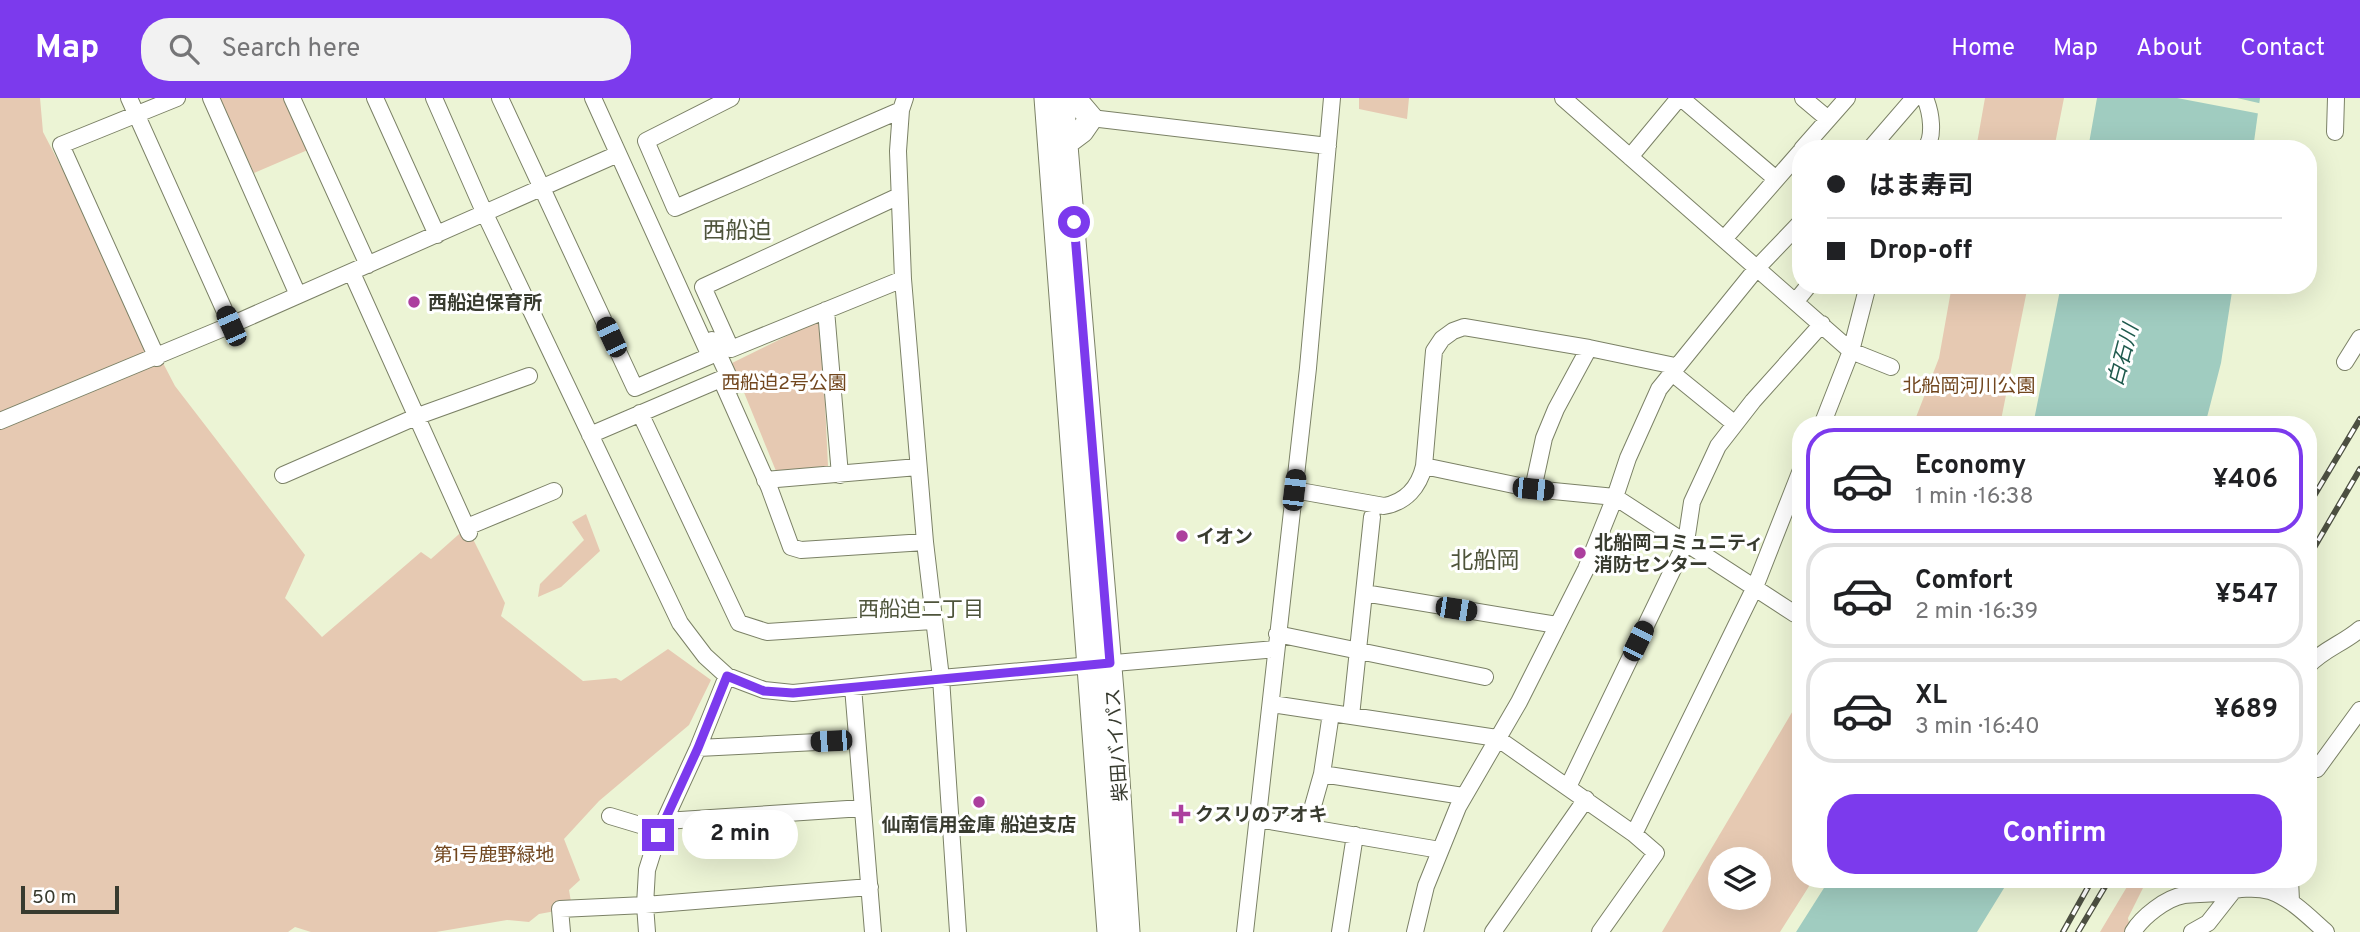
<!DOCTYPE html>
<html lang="en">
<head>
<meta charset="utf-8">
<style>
  body { margin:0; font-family:Overpass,"Noto Sans JP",sans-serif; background:#f2f2f2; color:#202124; height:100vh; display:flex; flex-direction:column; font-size:26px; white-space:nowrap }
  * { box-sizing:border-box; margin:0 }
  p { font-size:23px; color:#757577 }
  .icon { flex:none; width:38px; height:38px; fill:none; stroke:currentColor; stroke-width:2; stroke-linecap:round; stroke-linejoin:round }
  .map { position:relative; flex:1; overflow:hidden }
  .sheet { position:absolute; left:1792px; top:318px; width:525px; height:472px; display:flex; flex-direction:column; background:#fff; border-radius:28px; box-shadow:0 7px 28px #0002 }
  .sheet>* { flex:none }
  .hud { position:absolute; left:1792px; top:42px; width:525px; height:154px; border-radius:28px; box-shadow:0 7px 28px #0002; display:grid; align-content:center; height:154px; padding:0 35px; background:#fff }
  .tools { position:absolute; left:1708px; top:749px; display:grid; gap:14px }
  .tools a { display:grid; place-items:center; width:63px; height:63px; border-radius:50%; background:#fff; box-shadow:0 7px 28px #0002; font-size:35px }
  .scale { position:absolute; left:21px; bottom:18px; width:98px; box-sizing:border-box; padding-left:7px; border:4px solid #383b2f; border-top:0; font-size:19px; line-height:24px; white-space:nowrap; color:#383b2f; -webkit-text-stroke:5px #fff; paint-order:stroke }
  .end { position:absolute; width:32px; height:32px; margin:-16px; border:9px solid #7c3aed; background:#fff; box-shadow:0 0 0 4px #fff }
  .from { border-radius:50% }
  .bubble { position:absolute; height:49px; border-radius:24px; background:#fff; box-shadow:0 7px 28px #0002; font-size:23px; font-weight:700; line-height:49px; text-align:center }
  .car { position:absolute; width:21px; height:42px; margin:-21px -10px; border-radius:9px; box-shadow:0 0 5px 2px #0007; background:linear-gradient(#222 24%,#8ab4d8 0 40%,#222 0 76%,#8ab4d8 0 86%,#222 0) }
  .hud b { display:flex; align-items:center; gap:24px; height:66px; font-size:26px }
  .hud b+b { border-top:2px solid #e0e0e0 }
  .hud i { width:18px; height:18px; background:#202124 }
  ul { padding:12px 0 0; list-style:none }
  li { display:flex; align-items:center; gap:21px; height:105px; margin:0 14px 10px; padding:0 21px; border:4px solid #e0e0e0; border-radius:28px }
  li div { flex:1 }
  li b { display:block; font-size:26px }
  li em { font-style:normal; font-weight:700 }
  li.current { border-color:#7c3aed }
  li>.icon { width:63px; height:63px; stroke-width:1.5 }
  .action { display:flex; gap:14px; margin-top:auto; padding:14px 35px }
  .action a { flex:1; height:80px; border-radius:28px; background:#7c3aed; color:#fff; font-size:28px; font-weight:700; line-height:80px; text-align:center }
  header { display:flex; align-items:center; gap:42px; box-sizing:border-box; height:98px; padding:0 35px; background:#7c3aed; color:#fff }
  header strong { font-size:33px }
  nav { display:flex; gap:38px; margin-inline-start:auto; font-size:24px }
  .search { width:490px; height:63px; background:#f2f2f2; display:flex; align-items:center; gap:18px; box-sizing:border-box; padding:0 24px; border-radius:28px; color:#757577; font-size:26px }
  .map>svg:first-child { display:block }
  .green { fill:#e6c9b2; fill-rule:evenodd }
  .water { fill:#a0ccc0 }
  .pier { fill:#ecf4d5 }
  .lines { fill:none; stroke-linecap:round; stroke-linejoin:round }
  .minor-casing { stroke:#7b8166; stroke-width:18 }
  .highway-casing { stroke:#7b8166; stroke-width:25 }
  .minor { stroke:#fff; stroke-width:16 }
  .highway { stroke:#fff; stroke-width:23 }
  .rail-casing { stroke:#4d5042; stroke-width:6 }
  .rail { stroke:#fff; stroke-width:3.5; stroke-dasharray:10; stroke-linecap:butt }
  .route { stroke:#7c3aed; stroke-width:9 }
  .poi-dot { fill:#ac3f9e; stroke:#fff; stroke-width:2.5 }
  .labels { text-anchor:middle; stroke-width:6; stroke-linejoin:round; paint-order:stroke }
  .poi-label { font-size:19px; font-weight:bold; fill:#383b2f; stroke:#fff; text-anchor:start }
  .park-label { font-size:19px; fill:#71461e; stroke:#fff }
  .street-label { font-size:19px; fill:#383b2f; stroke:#fff }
  .water-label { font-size:21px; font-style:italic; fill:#1f5a4d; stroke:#fff }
  .neighbourhood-label { font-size:21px; fill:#4e543b; stroke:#fff }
  .quarter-label { font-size:23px; fill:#4e543b; stroke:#fff }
</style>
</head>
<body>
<header>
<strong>Map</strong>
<div class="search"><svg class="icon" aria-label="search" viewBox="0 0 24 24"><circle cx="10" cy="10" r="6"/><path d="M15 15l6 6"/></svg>Search here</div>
<nav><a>Home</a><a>Map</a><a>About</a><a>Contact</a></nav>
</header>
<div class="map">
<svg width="2360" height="834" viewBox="0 0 2360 834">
  <rect width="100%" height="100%" fill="#ecf4d5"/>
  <path class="green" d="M0 0H40L43 34 175 288 305 457 285 500 322 539 421 454 431 461 467 429 505 505 501 518 583 583 616 580 621 583 668 551 711 582 689 627 599 703 564 741 580 782 569 792 572 810 539 816 529 824 507 822 436 834H311L295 829 288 834H0Z
    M219 0H286L310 51 254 75Z
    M1359 0H1409L1407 21 1359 11Z
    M1985 0H2064L2054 51H1976Z
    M1952 187H2028L2000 327H1913L1939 260Z
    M821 221 828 368 776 373 732 265Z
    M586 416 600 453 561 489 538 499 540 486 584 442 572 424Z
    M1801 599V782H1813L1780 834H1662ZM1720 761H1759V800H1720Z
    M2131 782H2147L2128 820 2129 825 2124 834H2100Z"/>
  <path class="water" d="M2097 0H2260L2253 51H2088Z
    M2061 187H2233L2221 265 2205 327H2033Z
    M1829 782H2009L1977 834H1796Z"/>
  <path class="pier" d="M2177 0H2237L2263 6 2261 16Z"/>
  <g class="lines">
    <g class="minor-casing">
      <path id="minor" d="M129 0 231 227
        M211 0 298 197
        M292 0 368 167
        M375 0 437 137
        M434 0 485 116 680 525 705 558 727 578 764 592 793 595 941 580 1276 551
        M500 0 635 290 710 258 593 0
        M731 0 646 43 675 110 901 12
        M905 0 901 12 898 53 903 181 925 444 941 580 958 834
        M1563 0 1851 253 1891 269
        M1681 0 1776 81
        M1803 0 1828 21
        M1091 20 1328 48
        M2335 34 2336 0
        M1802 51 1847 0
        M1870 51 1914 0
        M1925 51C1935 39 1931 14 1925 0
        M1630 59 1679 0
        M899 98 703 189 731 251 903 181
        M1724 141 1801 53
        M352 175 469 435
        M1796 203 1809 187
        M826 212 840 377
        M712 242 733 288
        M157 260 61 47 177 0
        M2345 264 2360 240
        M1671 274 1735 326
        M640 315 739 525 767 534 932 523
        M0 323 231 227 618 56
        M1822 327 1851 253 1868 187
        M590 337 721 281 769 389 791 449 801 452 925 444
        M1424 368 1533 391 1615 399 1795 516
        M283 377 418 318 529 278
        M765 382 918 369
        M1533 391 1544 340 1556 311 1589 250
        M1294 392 1384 408C1406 404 1419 389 1424 368L1434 253 1442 241 1453 233 1464 229 1589 250 1675 268
        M467 429 554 393
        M1364 495 1557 527
        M1277 536 1485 579
        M2308 568C2322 552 2344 545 2360 531
        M853 589 873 834
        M1272 606 1497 640 1634 736 1755 489 1801 372
        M1351 618 1372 419
        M698 650 857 642
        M2317 671 2360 612
        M1322 676 1463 698
        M1568 689 1686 444 1692 404 1718 348 1753 303 1822 226
        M610 718 660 733
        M1258 721 1440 752
        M665 723 863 710
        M1307 729 1322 676 1331 615
        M2290 782 2291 803
        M562 834 560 811 645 807 870 789
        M647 834 645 807 647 772 658 737 698 650 727 578
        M1245 834 1308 270 1332 0
        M1340 834 1355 737
        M1415 834 1426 788 1458 709 1519 604 1586 471 1615 399 1628 360 1659 291 1757 170 1801 124
        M1493 834 1586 701
        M1600 834 1656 755 1634 736
        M2133 834C2142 819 2166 800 2184 797 2194 796 2206 796 2216 795 2234 792 2252 788 2270 793 2292 801 2309 819 2326 834
        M2192 834 2208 825 2234 792"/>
    </g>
    <g class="highway-casing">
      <path id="highway" d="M1046 0 1109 834
        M1062 0 1113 605 1128 834
        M1066 45 1082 33 1091 20 1074 0"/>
    </g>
    <use href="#minor" class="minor"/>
    <use href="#highway" class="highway"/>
    <g class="rail-casing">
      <path id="rail" d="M2308 408 2360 321
        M2308 460 2360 371
        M2063 834 2092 782
        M2078 834 2109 782"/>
    </g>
    <use href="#rail" class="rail"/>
  </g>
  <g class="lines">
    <path class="route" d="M658 737 698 650 727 578 764 593 793 595 1110 565 1074 124"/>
  </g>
  <g class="poi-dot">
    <circle cx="414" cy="204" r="7"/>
    <circle cx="1182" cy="438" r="7"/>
    <circle cx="1580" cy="455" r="7"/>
    <circle cx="979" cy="704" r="7"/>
    <path d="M1177.5 705.5h7v7h7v7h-7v7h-7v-7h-7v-7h7z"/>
  </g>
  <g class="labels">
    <g class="poi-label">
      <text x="428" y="211">西船迫保育所</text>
      <text x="1196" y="445">イオン</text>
      <text x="1594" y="451">北船岡コミュニティ<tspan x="1594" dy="22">消防センター</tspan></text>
      <text x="1195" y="723">クスリのアオキ</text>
      <text x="979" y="733" text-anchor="middle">仙南信用金庫 船迫支店</text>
    </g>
    <g class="park-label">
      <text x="784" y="291">西船迫2号公園</text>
      <text x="1969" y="294">北船岡河川公園</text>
      <text x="494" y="763">第1号鹿野緑地</text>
    </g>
    <g class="street-label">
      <text transform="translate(1116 647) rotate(-94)" y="7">柴田バイパス</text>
    </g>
    <g class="water-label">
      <text transform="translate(2123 257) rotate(-75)" y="7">白石川</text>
    </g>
    <g class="neighbourhood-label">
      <text x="921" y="518">西船迫二丁目</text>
    </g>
    <g class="quarter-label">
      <text x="737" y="140">西船迫</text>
      <text x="1485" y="470">北船岡</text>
    </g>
  </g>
</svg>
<div class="tools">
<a><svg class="icon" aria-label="layers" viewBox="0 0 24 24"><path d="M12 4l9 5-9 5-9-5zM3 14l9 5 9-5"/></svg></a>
</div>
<div class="scale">50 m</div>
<i class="end from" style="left:1074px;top:124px"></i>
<i class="end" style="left:658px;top:737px"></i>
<div class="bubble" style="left:682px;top:712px;width:116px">2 min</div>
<i class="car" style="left:231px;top:228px;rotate:336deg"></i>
<i class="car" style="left:611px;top:239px;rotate:335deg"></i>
<i class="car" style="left:1533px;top:391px;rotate:96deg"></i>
<i class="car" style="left:1294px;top:392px;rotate:7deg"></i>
<i class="car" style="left:1456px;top:511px;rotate:99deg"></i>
<i class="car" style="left:1638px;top:543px;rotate:26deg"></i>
<i class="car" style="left:831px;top:643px;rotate:267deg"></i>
<div class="hud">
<b><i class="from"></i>はま寿司</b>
<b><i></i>Drop-off</b>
</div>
<section class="sheet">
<ul>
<li class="current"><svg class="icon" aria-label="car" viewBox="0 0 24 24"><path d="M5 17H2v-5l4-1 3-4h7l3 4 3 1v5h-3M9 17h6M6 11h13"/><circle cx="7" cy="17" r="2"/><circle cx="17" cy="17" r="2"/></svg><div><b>Economy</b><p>1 min · 16:38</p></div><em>¥406</em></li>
<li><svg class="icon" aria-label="car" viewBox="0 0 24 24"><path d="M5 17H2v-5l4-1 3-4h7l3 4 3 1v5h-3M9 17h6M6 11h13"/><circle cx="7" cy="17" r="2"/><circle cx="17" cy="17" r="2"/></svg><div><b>Comfort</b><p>2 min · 16:39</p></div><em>¥547</em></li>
<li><svg class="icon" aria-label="car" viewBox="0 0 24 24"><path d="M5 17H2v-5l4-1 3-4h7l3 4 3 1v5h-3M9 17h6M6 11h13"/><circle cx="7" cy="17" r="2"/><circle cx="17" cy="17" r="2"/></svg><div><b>XL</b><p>3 min · 16:40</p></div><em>¥689</em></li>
</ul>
<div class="action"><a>Confirm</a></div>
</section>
</div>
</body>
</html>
